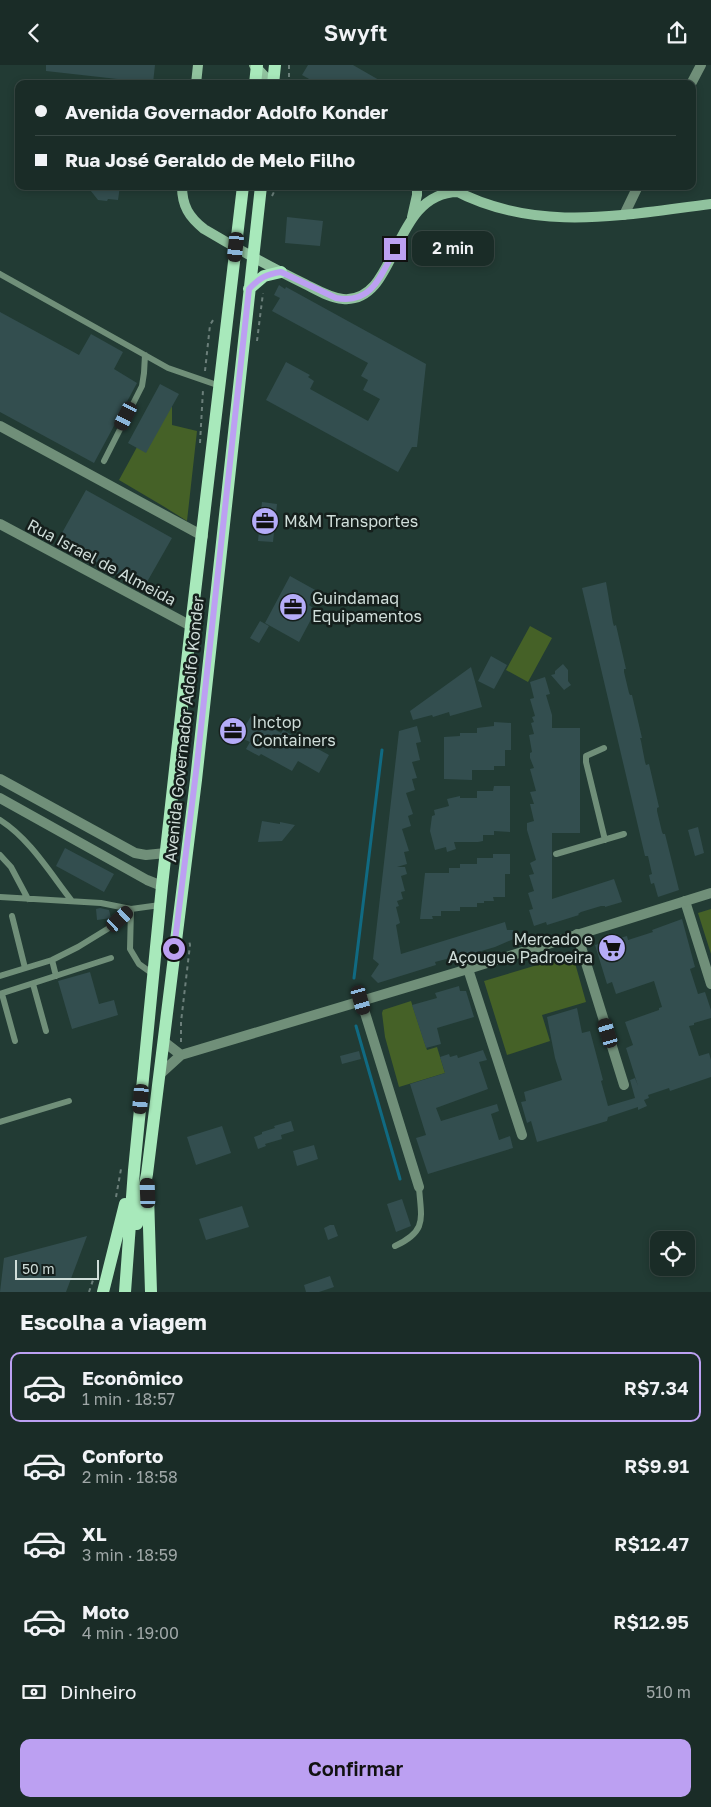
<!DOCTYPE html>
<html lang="pt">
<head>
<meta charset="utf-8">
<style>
  body { margin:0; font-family:"Golos Text",sans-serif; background:#273833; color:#f1f3f6; height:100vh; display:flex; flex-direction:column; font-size:19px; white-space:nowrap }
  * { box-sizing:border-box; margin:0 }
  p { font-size:16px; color:#9fa7a7 }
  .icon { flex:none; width:28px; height:28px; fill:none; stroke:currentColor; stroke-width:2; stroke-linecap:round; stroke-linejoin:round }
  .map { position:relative; height:1227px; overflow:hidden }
  .details { display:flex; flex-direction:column; background:#1a2c27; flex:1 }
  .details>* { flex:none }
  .banner { position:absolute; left:15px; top:15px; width:681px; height:110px; border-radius:10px; box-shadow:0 2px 8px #0003,0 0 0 1px #384844; display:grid; align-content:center; height:110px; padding:0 20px; background:#1a2c27 }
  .fabs { position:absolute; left:650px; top:1166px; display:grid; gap:10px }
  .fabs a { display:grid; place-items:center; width:45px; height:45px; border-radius:10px; background:#1a2c27; box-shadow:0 2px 8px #0003,0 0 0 1px #384844; font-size:25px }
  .scale { position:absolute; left:15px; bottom:12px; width:84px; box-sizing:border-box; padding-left:5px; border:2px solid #cfddd9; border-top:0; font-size:14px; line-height:18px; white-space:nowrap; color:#cfddd9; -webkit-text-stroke:4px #151f1c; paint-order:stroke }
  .end { position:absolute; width:22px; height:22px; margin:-11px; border:6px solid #bca0f2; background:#111; box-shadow:0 0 0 2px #111 }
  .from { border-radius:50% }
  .bubble { position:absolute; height:35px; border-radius:10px; background:#1a2c27; box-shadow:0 2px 8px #0003,0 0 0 1px #384844; font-size:16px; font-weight:600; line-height:35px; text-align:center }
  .car { position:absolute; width:15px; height:30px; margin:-15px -8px; border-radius:6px; box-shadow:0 0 4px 1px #0007; background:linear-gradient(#222 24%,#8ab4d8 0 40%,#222 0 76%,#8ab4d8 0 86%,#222 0) }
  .banner b { display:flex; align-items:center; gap:18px; height:48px; font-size:19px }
  .banner b+b { border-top:1px solid #384844 }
  .banner i { width:12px; height:12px; background:#f1f3f6 }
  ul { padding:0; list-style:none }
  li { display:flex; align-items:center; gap:15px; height:70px; margin:0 10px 8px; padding:0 10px; border:2px solid transparent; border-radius:10px }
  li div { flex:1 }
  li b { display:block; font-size:19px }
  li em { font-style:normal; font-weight:600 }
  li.active { border-color:#bca0f2 }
  li>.icon { width:45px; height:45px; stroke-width:1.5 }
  h2 { padding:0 20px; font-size:22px; line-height:60px }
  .pay { display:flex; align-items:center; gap:12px; height:55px; padding:0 20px; font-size:19px }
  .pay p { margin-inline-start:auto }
  .button { display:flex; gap:10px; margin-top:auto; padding:10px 20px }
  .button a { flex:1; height:58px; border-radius:10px; background:#bca0f2; color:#111; font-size:20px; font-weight:600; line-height:58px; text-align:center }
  header { display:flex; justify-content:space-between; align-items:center; height:65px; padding:0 20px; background:#1a2c27; font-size:22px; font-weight:600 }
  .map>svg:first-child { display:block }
  .green { fill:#456127 }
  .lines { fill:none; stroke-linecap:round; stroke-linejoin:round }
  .stream { stroke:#106a82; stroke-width:3 }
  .building { fill:#334e4f }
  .path { stroke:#6b7f7a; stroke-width:2; stroke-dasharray:4 4; stroke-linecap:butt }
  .service { stroke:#708f79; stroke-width:6 }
  .minor { stroke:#708f79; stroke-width:10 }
  .tertiary { stroke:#708f79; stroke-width:10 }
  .secondary { stroke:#90c29e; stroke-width:10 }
  .primary { stroke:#a8e9bb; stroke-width:12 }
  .route { stroke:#bca0f2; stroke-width:6 }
  .labels { text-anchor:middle; stroke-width:5; stroke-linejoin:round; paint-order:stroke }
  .poi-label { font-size:16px; fill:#cfddd9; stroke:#151f1c; text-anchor:start }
  .street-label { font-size:16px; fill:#cfddd9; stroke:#151f1c }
</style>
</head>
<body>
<header><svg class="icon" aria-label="back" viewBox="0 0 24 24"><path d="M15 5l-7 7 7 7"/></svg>Swyft<svg class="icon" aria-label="share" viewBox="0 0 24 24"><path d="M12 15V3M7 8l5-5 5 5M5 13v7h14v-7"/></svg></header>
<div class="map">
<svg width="711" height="1227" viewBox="0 0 711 1227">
  <rect width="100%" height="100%" fill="#223b34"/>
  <path class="green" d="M172 341V360L197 366 187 456 163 441 119 415 137 382Z
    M530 561 552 573 528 617 506 605Z
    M711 844V889L698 848Z
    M564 892 575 898 586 937 542 950 550 976 507 990 484 916Z
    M411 936 427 985 437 982 445 1008 399 1022 385 972 382 948 383 945Z"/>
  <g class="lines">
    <path class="stream" d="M354 913 382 685
      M356 961 400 1114"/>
  </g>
  <path class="building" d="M46 0H155L153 18 46 6Z
    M308 0H353L386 19H318L302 10Z
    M87 121H120L118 135 108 134 107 136 98 135Z
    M287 152 323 156 320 181 285 178Z
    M279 220 285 224 286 222 426 299 417 382H412L398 407 266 335 286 297 310 310 308 312 314 316 310 324 368 356 380 334 363 325 368 315 361 311 368 298 272 246 280 233 274 230Z
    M0 247 79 290 91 269 123 287 114 304 137 318 94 398 0 347Z
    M160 319 179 329 146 388 128 378Z
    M86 425 172 473 143 524 58 475Z
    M262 437 277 439 273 477 258 476Z
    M290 511 317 526 309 540 316 545 299 577 265 558Z
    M606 517 613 558 614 561 616 560 626 604H624V607L629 628 630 630H632L642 673H640L641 676 645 697 646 700 649 699 659 742 657 743V746L662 767 663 769H665L679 825 658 832 654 818 651 819 649 810 652 809 648 791H645L582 523Z
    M260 556 269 561 259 578 250 573Z
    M491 591 507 600 494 624 478 616Z
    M563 599 568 605V616L571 620 564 625 551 610 555 609V606Z
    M471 602 482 642 450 651 449 647 433 652 432 650 413 655 410 646Z
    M545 612 550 629 546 630 552 650V663H580V768H552V834L614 814 622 837 605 842V841H601L581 847 578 849 579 850 547 860 546 857 534 861 529 845 533 844 528 828 534 826 529 810 534 809 530 798 536 795 527 765V758L534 756 530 739H534L530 727 536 726 530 704 534 703 530 693V688L532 687 529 670 534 669 531 658 534 657 532 652 535 651 530 634 534 633 530 617Z
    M251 651 281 668 283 665 329 690 319 708 298 696 292 706 261 689 259 691 246 684 250 677 239 672Z
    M494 657 511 658V685H505V701H494V705H472V715L444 714V672L460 671V668H477V663L494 661Z
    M417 661 421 677 416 678 420 695 412 697 417 713 412 714 415 725 406 728 413 749 408 751 411 761 402 764 409 786 404 787 407 799 397 802H405L407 809 401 811 405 826 401 827 403 834 397 836 399 841 396 842 400 858 396 860 401 889 505 857 507 865H513L516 873 495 882 454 894V892L435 897 436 900 378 918 371 911 379 899 373 894 399 666Z
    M494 721H510V767L494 766V770H483V776L478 777H454L456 784 447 787 446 782 435 785 430 766 432 751 435 750 434 745 449 741 447 734 460 731V733H477V726H493Z
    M262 756 280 759V757L295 760 282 776 258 777Z
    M698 762 704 788 695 791 688 765Z
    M65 783 114 809 104 827 56 801Z
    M493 789H510V809H505V832H493L494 836H484V838H477V842H460V846H441V851H432L433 854H420L425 808H449V803H460V799H477V793H493Z
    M100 843 109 845 111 853 97 855 96 844Z
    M682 854 695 902 690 904 698 929 705 927 711 945V953L694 958V960L689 961 699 991 709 988 711 995V1012L670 1026 669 1023 648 1030 649 1033 644 1035 647 1041 638 1045V1042L608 1052 607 1056 537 1077 531 1056 527 1058 521 1037 526 1036 524 1027 562 1015 555 993 547 952 577 943 582 968 590 966 603 1015 601 1016 608 1041 635 1033 630 1015 635 1013 638 1021 626 983 633 980 625 957 659 945V943L662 942 654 916 616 929 612 917 607 919 595 880 627 871 628 875 653 867 652 865Z
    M90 907 99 939 114 935 118 950 72 964 58 916Z
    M459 921 460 926H466L474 952 437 963 441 979 426 983 412 940 437 933 435 928Z
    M483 985 487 995 479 997 488 1024 436 1043 441 1056 497 1039 499 1046 491 1049 499 1075 510 1071 513 1083 428 1109 416 1073 426 1070 410 1019 445 1008 440 992 449 989 450 992 457 990 458 993Z
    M359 986 361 994 342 999 340 991Z
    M291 1056 294 1066 281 1070 282 1074 265 1079 266 1081 258 1084 254 1072 262 1069V1067L275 1063 274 1061Z
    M222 1061 231 1088 196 1100 187 1072Z
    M314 1080 318 1094 297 1101 293 1086Z
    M402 1134 411 1161 396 1167 387 1139Z
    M242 1141 249 1162 206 1175 199 1154Z
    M330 1160H334L338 1171 328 1175 324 1163Z
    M87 1171 66 1227H0L4 1193Z
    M330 1211 334 1222 319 1227H306L304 1220Z"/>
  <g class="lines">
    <path class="path" d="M289 0V19
      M272 131 277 121
      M257 276 263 228
      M205 306 210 260 215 252
      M200 378 203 325
      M181 977V957L190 880 189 875
      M116 1132 121 1104
      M89 1227 93 1215"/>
    <path class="service" d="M0 209 168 303 220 321
      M104 396 142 321 144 308 145 290
      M604 683 586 691V697L605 775
      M0 755C30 774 50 808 72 836
      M556 789 624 769
      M0 790 11 802 28 834
      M0 832 101 838 131 844 130 884 139 899 153 909
      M12 851 25 903
      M52 895 56 911
      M0 911 52 895 78 882 109 863 131 844 160 840
      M33 919 46 966
      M0 929 111 893
      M2 929 15 976
      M0 1057 69 1036
      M395 1181C428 1166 421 1153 419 1122"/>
    <path class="minor" d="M691 19 701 0
      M624 150 638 121
      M0 361 203 471
      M0 459 191 561
      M685 836 711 919
      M577 869 624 1020
      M468 904 522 1070
      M361 935 419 1122"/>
    <path class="tertiary" d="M0 714 135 788 146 790 166 788
      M0 733 147 815 162 821
      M163 976 181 990
      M159 1010 181 990 468 904 711 828"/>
    <path class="secondary" d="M254 0 272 19
      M196 19 198 0
      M182 121C182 141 189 152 204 164 236 183 270 202 305 219 317 225 330 233 343 234 399 239 390 128 458 127
      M452 124C536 169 622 150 711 139
      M412 152 417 130V121"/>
    <path class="primary" d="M255 19 257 0
      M273 19 275 0
      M249 224 264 211 281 207
      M148 1130 151 1227
      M137 1159 147 1109 196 715 261 121
      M103 1227 125 1139
      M125 1227 134 1105 162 821 191 561 243 121"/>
  </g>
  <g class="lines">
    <path class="route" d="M174 884 197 699 249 224C259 213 267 209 281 207L336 233C372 240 381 210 395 184"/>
  </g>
  <defs>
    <g id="office-disc" transform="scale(1.4375)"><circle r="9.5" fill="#b5acf8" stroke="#151f1c"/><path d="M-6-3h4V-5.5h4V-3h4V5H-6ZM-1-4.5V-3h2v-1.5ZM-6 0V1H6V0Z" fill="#111"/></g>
    <g id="supermarket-disc" transform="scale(1.4375)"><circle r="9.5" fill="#b5acf8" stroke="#151f1c"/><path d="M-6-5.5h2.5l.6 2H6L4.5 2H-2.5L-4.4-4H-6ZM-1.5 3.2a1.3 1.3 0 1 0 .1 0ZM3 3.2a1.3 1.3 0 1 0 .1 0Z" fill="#111"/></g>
  </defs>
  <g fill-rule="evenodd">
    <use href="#office-disc" x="265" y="456"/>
    <use href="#office-disc" x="293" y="542"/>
    <use href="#office-disc" x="233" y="666"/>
    <use href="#supermarket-disc" x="612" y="883"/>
  </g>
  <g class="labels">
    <g class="poi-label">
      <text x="284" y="462">M&amp;M Transportes</text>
      <text x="312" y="539">Guindamaq<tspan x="312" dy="18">Equipamentos</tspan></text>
      <text x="252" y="663">Inctop<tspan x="252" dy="18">Containers</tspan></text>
      <text x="593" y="880" text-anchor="end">Mercado e<tspan x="593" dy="18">Açougue Padroeira</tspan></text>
    </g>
    <g class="street-label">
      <text transform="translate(102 497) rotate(28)" y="6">Rua Israel de Almeida</text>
      <text transform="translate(184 664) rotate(-84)" y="6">Avenida Governador Adolfo Konder</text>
    </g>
  </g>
</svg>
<div class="fabs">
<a><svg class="icon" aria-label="locate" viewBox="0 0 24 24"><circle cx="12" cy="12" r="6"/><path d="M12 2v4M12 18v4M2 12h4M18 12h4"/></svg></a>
</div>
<div class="scale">50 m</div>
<i class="end from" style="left:174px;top:884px"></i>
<i class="end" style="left:395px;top:184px"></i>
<div class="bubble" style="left:412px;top:166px;width:82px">2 min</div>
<i class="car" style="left:236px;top:182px;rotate:186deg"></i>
<i class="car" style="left:126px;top:351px;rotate:207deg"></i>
<i class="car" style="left:120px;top:854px;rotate:48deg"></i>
<i class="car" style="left:361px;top:935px;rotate:164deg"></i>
<i class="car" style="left:608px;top:968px;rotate:343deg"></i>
<i class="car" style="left:141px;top:1034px;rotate:185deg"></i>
<i class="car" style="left:148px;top:1128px;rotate:358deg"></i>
<div class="banner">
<b><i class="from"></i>Avenida Governador Adolfo Konder</b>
<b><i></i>Rua José Geraldo de Melo Filho</b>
</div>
</div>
<section class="details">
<h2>Escolha a viagem</h2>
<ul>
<li class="active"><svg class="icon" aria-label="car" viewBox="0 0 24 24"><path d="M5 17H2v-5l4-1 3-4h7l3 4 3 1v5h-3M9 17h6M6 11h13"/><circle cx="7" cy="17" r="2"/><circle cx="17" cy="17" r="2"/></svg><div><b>Econômico</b><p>1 min · 18:57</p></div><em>R$7.34</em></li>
<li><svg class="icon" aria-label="car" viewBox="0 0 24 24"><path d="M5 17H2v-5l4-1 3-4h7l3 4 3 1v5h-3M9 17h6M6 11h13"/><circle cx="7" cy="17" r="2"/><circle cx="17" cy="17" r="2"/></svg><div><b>Conforto</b><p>2 min · 18:58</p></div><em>R$9.91</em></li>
<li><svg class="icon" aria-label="car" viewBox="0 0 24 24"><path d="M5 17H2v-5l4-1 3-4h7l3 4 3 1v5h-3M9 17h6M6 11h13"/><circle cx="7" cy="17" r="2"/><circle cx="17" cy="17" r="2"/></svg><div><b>XL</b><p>3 min · 18:59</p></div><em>R$12.47</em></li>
<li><svg class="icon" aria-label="car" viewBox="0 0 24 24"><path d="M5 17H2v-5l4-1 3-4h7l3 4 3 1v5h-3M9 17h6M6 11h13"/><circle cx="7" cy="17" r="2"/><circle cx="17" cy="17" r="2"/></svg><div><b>Moto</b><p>4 min · 19:00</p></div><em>R$12.95</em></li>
</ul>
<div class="pay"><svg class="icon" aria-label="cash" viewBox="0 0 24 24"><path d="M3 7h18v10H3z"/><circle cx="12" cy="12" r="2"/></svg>Dinheiro<p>510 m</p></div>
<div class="button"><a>Confirmar</a></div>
</section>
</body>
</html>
